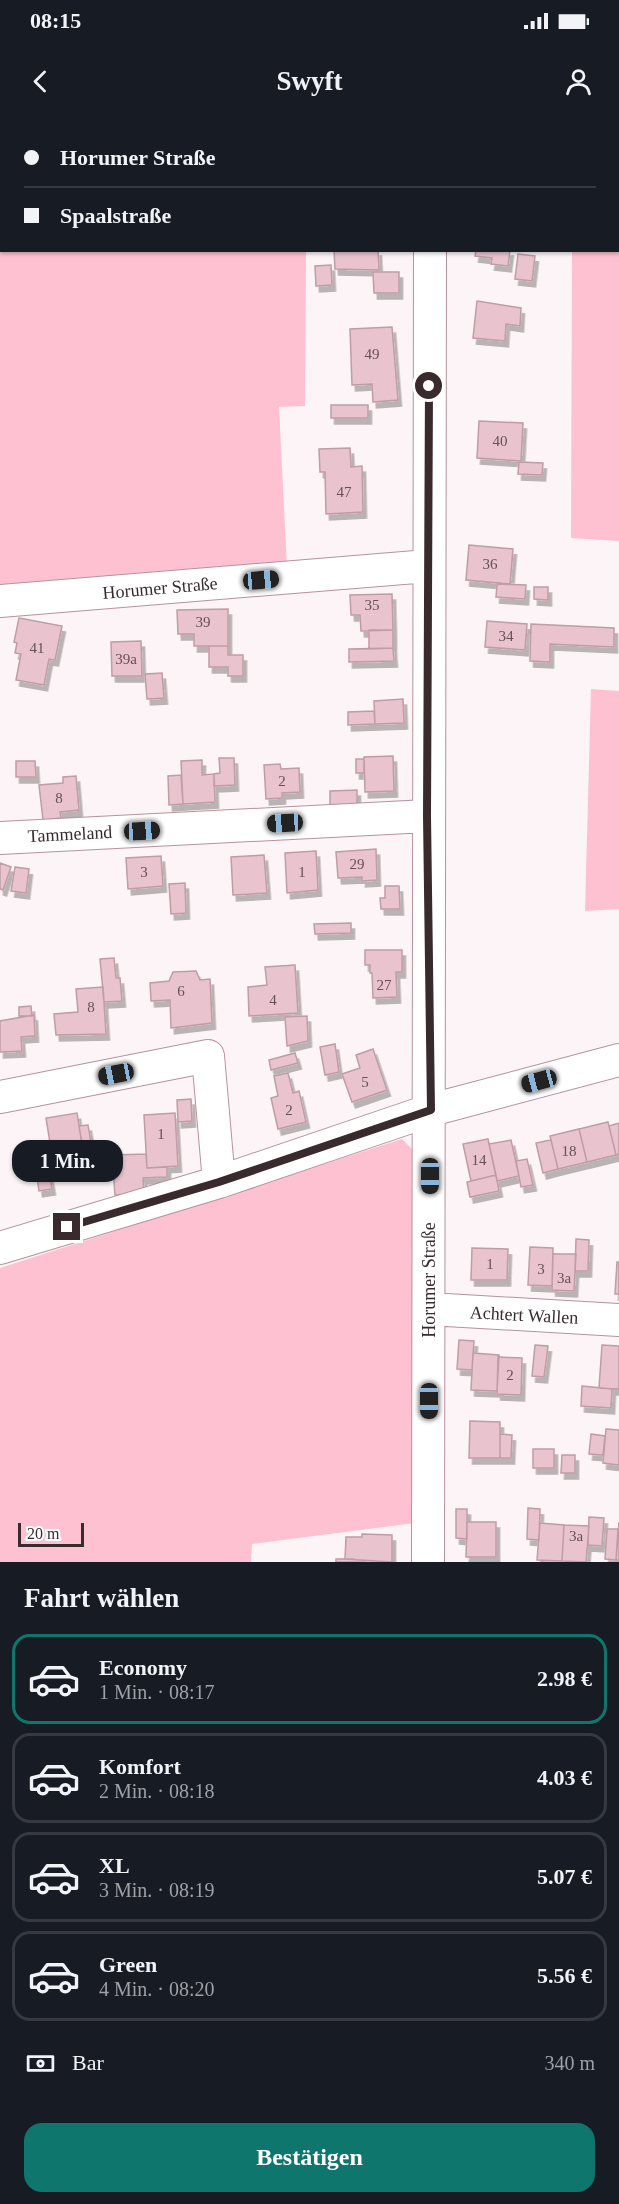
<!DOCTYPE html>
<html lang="de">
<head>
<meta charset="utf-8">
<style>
  body { margin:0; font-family:"Times New Roman",serif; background:#242831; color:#f1f3f6; height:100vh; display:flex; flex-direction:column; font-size:22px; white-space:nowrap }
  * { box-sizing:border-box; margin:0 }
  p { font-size:20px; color:#9ea1a6 }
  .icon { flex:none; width:33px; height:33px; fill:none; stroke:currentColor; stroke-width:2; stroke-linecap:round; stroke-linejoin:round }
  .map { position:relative; height:1442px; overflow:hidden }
  .panel { display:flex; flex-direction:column; background:#171b24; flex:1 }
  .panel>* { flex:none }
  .banner { position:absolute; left:0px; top:0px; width:620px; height:132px; box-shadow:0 2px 4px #0004; display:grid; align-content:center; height:132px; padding:0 24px; background:#171b24 }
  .scale { position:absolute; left:18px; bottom:15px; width:66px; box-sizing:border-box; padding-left:6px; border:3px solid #392a2e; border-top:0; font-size:16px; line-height:21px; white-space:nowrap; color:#392a2e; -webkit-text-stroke:4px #fff; paint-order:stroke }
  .end { position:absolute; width:27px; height:27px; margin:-14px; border:8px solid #392a2e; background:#fff; box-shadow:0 0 0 3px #fff }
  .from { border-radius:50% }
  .bubble { position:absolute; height:42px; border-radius:18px; background:#171b24; box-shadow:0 2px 4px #0004; font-size:20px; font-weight:800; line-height:42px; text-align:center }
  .car { position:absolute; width:18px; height:36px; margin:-18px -9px; border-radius:8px; box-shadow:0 0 4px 2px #0007; background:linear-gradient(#222 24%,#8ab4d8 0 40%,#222 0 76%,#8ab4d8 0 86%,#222 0) }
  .banner b { display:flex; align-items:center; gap:21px; height:57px; font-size:22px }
  .banner b+b { border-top:2px solid #363941 }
  .banner i { width:15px; height:15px; background:#f1f3f6 }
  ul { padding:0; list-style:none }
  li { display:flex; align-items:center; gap:18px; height:90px; margin:0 12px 9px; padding:0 12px; border:3px solid #363941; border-radius:18px }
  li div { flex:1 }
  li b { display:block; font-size:22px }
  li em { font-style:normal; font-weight:800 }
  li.active { border-color:#0f766e }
  li>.icon { width:54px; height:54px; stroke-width:1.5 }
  h2 { padding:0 24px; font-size:27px; line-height:72px }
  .pay { display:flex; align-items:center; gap:15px; height:66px; padding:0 24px; font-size:22px }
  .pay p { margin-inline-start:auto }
  .primary-button { display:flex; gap:12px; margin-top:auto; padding:12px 24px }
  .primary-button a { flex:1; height:69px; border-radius:18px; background:#0f766e; color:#fff; font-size:24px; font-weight:800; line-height:69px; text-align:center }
  .status { display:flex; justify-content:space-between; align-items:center; height:42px; padding:0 30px; background:#171b24; direction:ltr }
  .status svg { height:16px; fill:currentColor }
  header { display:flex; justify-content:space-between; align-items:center; height:78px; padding:0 24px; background:#171b24; font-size:27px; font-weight:800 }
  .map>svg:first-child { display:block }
  .green { fill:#fdc1d2 }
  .building { fill:#e9c4ce; stroke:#c09ca6; stroke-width:1.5; filter:url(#shadow) }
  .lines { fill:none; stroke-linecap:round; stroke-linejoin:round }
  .minor-casing { stroke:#b6929c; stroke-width:34 }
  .minor { stroke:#fff; stroke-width:32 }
  .route { stroke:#392a2e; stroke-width:8 }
  .labels { text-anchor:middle; stroke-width:4.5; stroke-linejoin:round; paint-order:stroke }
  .number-label { font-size:15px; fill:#655056 }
  .street-label { font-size:18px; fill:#392a2e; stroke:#fff }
</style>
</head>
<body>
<div class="status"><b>08:15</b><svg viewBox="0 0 49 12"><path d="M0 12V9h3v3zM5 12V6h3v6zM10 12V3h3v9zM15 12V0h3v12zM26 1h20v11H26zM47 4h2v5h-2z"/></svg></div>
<header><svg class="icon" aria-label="back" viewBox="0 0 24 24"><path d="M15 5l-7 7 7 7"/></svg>Swyft<svg class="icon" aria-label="person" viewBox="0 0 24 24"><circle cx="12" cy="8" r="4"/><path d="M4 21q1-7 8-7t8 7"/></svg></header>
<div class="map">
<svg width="619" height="1442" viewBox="0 0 619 1442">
  <defs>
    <filter id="shadow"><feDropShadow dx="3.5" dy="6" stdDeviation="0" flood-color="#0004"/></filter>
  </defs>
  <rect width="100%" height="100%" fill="#fcf4f6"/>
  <path class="green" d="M0 0H211L2 2V130L306 131 305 286 279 287 287 448 0 468Z
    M573 0H619V421L571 418 572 131 618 130V2Z
    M591 569 619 571V789L585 791Z
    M402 1019 413 1030 415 1403 252 1424 251 1442H0V1148Z"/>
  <path class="building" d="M326 0H381V2H326Z
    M469 0H507L469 2Z
    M334 130H378L379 150 335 149Z
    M476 130H510L508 146 491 144 492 138 475 136Z
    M518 134 535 136 532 161 515 159Z
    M331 145 332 165 316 166 315 146Z
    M373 152H399V173H374Z
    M477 181 521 188 520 206 506 204 505 221 473 218Z
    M392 207 398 280 373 282 372 264 352 265 350 209Z
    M331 285H368V298H331Z
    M479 301 523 303 521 341 477 338Z
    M350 328 351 347 362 346 363 392 326 394 325 352H320L319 329Z
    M519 342 543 343 542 355 518 354Z
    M469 425 513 429 510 464 466 460Z
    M497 464 526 465 525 479 496 477Z
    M534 467H548V480L534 479Z
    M392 474 393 510 361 511 360 495H351L350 475Z
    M228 489V526H194V514H178L177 490Z
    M19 498 62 506 55 540 49 539 44 565 16 560 21 534 15 533 17 523 14 522Z
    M487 501 527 504 525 530 485 527Z
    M531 504 614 508V527L550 524V542L530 541Z
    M369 510H393V528L369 529Z
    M141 521 142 556H112L111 522Z
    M209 526H228V535H243V556H228V547H209Z
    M393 528 394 541 349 542V529Z
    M162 553 164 578 147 579 145 554Z
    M403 579 404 603 375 604 374 581Z
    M374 591 375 604 348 605V592Z
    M393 636 394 671 365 672 364 637Z
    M219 638H234L235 665 214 666V654L220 653Z
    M356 639H364V653H356Z
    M202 640V655L214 654 215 682 183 684 181 641Z
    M16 641H35L36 657H16Z
    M280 644 281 649 299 648 300 672 282 673V678L266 679 264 645Z
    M181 655 183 684 169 685 168 656Z
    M76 656 79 690 60 692 61 698 43 700 39 665 63 663V657Z
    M357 670V688L330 689V671Z
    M376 729 377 760 362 761V757L338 758 336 732Z
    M316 731 318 770 287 773 285 733Z
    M264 735 267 773 233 775 231 737Z
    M161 736 163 766 128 769 126 738Z
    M0 743 11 747 3 770 0 769Z
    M15 747 29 749 26 773 11 771Z
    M185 763 186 793 171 794 169 764Z
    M385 766H399L400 789H381L380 778H385Z
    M351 803V813L315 814 314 804Z
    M365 830H402V852H396L397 877 373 878 372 853H370V845H365Z
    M114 838 116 858H120L122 881 104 882 100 839Z
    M295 845 298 893 249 896 248 867 267 865 265 847Z
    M196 851 200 860 210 859 212 903 171 908 170 880 151 881 150 863 169 861 173 852Z
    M103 867 106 914 56 915 54 894 78 892 76 869Z
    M31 886 32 896H19V887Z
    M34 895 35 916 21 917 22 931 0 932V901Z
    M307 896 308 921 287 926 285 897Z
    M335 924 339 952 325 955 320 927Z
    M373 929 387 970 352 982 342 954 360 948 356 935Z
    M295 933 298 943 271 950 269 940Z
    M288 953 293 973 299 971 306 1002 278 1009 271 978 278 976 274 956Z
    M191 979 192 1001 178 1002 177 980Z
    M77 993 83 1030 52 1035 46 998Z
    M175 993 178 1046 147 1048 144 995Z
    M608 1002 616 1035 587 1042 579 1009Z
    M619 1003V1034L616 1035 609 1006Z
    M88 1005 91 1023 82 1025 79 1006Z
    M579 1009 587 1042 558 1049 550 1016Z
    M488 1019 496 1055 471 1061 463 1024Z
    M511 1020 519 1056 497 1061 489 1024Z
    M551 1020 558 1049 543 1053 536 1023Z
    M146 1034 147 1048 167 1047V1057L143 1058 144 1074 115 1075 112 1035Z
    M46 1035 52 1069 39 1071 34 1037Z
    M527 1039 533 1065 521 1067 516 1041Z
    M496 1055 499 1071 470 1077 467 1062Z
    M576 1119 589 1120 588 1151H575Z
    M530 1127 553 1128 552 1166 528 1165Z
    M472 1128 508 1129 507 1160H471Z
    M553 1134H576L574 1171 552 1170Z
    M617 1142H619V1174H615Z
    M459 1220 474 1221 472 1250 457 1249Z
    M535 1225 548 1226 544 1257 532 1256Z
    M602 1225 619 1226V1269L599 1268Z
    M473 1233 499 1235 497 1271 471 1270Z
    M498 1237 522 1238 521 1275 497 1274Z
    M582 1266 612 1269 611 1288 581 1286Z
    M470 1301 500 1302V1338H469Z
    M606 1309 619 1310V1345L603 1343Z
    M500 1314 512 1315 511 1338H500Z
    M591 1314 605 1316 603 1335 589 1334Z
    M533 1329H554V1348H533Z
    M562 1335H575V1353H561Z
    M528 1388 540 1389 539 1420 527 1419Z
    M456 1389H467V1419L456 1418Z
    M589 1397 604 1398 602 1426 588 1425Z
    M467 1402H496V1437H466Z
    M619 1402V1440H616Z
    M540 1403 564 1405 562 1441 537 1440Z
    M564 1405 589 1406 586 1442 562 1441Z
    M607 1409H618L616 1440 605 1439Z
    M362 1414 392 1415V1442L345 1439 346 1417H362Z
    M336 1439H354L355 1442H336Z"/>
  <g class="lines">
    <g class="minor-casing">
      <path id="minor" d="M431 2V0
        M0 481 428 446
        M0 718 427 696
        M0 977 208 936 219 1062
        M0 1128 219 1062 431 990 619 940
        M429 1189 619 1200
        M428 1442 430 130"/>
    </g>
    <use href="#minor" class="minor"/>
  </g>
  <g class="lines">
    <path class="route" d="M67 1107 219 1062 431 990 427 696 429 266"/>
  </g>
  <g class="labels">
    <g class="number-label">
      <text x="372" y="239">49</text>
      <text x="500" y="326">40</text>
      <text x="344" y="377">47</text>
      <text x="490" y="449">36</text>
      <text x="372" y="490">35</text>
      <text x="203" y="507">39</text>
      <text x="506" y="521">34</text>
      <text x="37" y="533">41</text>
      <text x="126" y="544">39a</text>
      <text x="282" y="666">2</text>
      <text x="59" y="683">8</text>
      <text x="357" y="749">29</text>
      <text x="144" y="757">3</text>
      <text x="302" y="757">1</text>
      <text x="384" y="870">27</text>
      <text x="181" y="876">6</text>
      <text x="273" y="885">4</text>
      <text x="91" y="892">8</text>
      <text x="365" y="967">5</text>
      <text x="289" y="995">2</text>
      <text x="161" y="1019">1</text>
      <text x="569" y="1036">18</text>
      <text x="479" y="1045">14</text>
      <text x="490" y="1149">1</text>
      <text x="541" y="1154">3</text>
      <text x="564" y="1163">3a</text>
      <text x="510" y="1260">2</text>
      <text x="576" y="1421">3a</text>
    </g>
    <g class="street-label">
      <text transform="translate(160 468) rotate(-5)" y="6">Horumer Straße</text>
      <text transform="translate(70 714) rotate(-3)" y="6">Tammeland</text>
      <text transform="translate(429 1160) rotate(-90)" y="6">Horumer Straße</text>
      <text transform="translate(524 1195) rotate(3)" y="6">Achtert Wallen</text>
    </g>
  </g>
</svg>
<div class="scale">20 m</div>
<i class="end from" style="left:429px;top:266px"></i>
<i class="end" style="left:67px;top:1107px"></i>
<div class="bubble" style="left:12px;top:1020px;width:111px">1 Min.</div>
<i class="car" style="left:261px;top:460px;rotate:85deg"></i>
<i class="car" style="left:285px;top:703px;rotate:267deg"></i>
<i class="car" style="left:142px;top:711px;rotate:87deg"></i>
<i class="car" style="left:116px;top:954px;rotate:259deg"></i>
<i class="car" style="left:539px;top:961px;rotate:255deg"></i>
<i class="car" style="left:430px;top:1056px;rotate:180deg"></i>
<i class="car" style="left:429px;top:1281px;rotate:180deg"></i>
<div class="banner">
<b><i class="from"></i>Horumer Straße</b>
<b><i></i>Spaalstraße</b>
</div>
</div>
<section class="panel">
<h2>Fahrt wählen</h2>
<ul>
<li class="active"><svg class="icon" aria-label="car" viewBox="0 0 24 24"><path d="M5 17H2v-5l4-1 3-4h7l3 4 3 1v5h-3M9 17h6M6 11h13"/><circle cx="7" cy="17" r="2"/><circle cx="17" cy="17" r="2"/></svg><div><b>Economy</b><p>1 Min. · 08:17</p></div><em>2.98 €</em></li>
<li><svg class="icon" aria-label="car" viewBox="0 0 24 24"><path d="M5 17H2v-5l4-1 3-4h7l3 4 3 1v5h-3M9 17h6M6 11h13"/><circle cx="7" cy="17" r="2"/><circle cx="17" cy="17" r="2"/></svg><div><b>Komfort</b><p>2 Min. · 08:18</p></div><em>4.03 €</em></li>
<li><svg class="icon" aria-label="car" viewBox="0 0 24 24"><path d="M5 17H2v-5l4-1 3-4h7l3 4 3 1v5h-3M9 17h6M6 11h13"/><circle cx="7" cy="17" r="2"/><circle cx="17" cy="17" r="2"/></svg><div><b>XL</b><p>3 Min. · 08:19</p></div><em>5.07 €</em></li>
<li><svg class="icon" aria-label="car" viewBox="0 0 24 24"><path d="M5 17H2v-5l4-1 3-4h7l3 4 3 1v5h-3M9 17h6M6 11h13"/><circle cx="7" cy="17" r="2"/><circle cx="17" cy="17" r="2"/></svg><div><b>Green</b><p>4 Min. · 08:20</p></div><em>5.56 €</em></li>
</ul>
<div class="pay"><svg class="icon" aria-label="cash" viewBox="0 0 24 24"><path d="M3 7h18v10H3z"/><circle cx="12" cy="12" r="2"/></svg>Bar<p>340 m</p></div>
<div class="primary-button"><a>Bestätigen</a></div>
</section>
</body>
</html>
